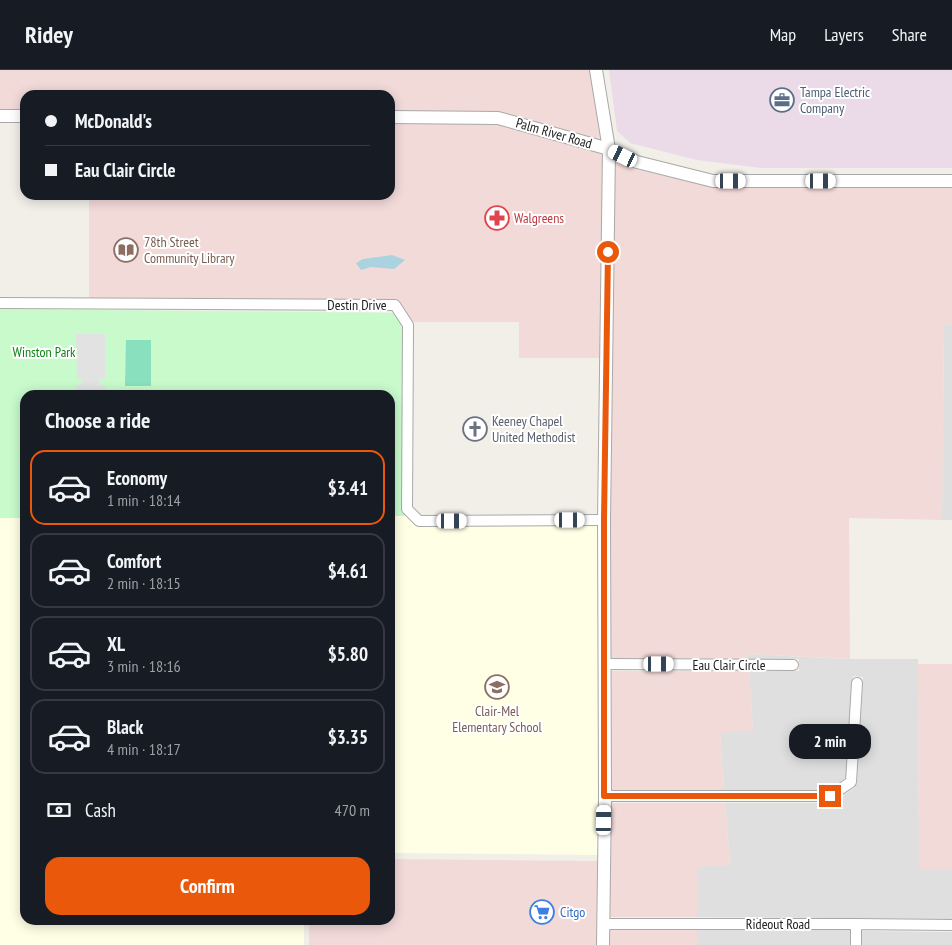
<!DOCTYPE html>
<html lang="en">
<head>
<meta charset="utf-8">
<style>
  body { margin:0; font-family:"PT Sans Narrow",sans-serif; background:#20242c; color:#f1f3f6; height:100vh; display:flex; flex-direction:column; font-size:19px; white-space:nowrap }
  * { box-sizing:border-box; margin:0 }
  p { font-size:16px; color:#9ea1a6 }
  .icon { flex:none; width:28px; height:28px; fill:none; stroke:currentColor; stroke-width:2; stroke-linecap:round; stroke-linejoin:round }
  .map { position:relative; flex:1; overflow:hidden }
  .sheet { position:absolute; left:20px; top:320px; width:375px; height:535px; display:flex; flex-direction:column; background:#171b24; border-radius:15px; box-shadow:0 2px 12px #0003 }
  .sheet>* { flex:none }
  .guide { position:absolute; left:20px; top:20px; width:375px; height:110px; border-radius:15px; box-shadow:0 2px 12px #0003; display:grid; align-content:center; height:110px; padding:0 25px; background:#171b24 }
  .end { position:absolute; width:22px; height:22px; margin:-11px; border:6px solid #ea580c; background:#fff; box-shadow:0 0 0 2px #fff }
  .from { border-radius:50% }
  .bubble { position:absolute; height:35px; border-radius:15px; background:#171b24; box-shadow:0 2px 12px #0003; font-size:16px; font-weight:600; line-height:35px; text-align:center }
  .car { position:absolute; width:15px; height:30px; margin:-15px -8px; border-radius:6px; box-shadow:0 0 4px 1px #0007; background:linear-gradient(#fff 24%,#345 0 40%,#fff 0 76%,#345 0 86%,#fff 0) }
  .guide b { display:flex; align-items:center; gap:18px; height:48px; font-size:19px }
  .guide b+b { border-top:1px solid #363941 }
  .guide i { width:12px; height:12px; background:#f1f3f6 }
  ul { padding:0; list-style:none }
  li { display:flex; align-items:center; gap:15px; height:75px; margin:0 10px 8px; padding:0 15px; border:2px solid #363941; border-radius:15px }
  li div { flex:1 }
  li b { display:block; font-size:19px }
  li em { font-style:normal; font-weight:600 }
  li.selected { border-color:#ea580c }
  li>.icon { width:45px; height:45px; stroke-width:1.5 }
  h2 { padding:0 25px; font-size:22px; line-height:60px }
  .pay { display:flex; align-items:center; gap:12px; height:55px; padding:0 25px; font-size:19px }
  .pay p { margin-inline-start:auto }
  .button { display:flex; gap:10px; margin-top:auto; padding:10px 25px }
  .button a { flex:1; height:58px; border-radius:15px; background:#ea580c; color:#fff; font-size:20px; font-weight:600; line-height:58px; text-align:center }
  header { display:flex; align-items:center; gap:30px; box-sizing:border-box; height:70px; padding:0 25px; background:#171b24; border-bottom:1px solid #363941 }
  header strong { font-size:24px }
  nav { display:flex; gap:28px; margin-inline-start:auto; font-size:18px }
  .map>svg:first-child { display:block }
  .residential { fill:#e0dfdf }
  .commercial { fill:#f2dad9 }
  .industrial { fill:#ebdbe8 }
  .education { fill:#ffffe5 }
  .park { fill:#c8facc }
  .pitch { fill:#88e0be }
  .parking { fill:#e2e2e2 }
  .water { fill:#aad3df }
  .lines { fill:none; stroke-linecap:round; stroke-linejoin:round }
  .minor-casing { stroke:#a9a9a9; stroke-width:12 }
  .tertiary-casing { stroke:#a9a9a9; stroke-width:14 }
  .minor { stroke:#fff; stroke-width:10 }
  .tertiary { stroke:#fff; stroke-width:12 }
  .route { stroke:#ea580c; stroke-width:6 }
  .labels { text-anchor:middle; stroke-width:4; stroke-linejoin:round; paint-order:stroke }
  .service-label { font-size:14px; fill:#4e5e75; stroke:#fff; text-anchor:start }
  .street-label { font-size:14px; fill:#222; stroke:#fff }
  .health-label { font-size:14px; fill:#be3a42; stroke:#fff; text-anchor:start }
  .education-label { font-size:14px; fill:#785e54; stroke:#fff; text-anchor:start }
  .park-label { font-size:14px; fill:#0c8416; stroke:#fff }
  .worship-label { font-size:14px; fill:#5b616d; stroke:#fff; text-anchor:start }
  .shop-label { font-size:14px; fill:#366cbe; stroke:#fff; text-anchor:start }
</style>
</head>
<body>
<header>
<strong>Ridey</strong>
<nav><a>Map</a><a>Layers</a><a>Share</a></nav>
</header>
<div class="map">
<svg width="952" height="875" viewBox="0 0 952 875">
  <rect width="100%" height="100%" fill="#f2efe9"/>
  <path class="residential" d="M952 254V450H942L944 255Z
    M748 584 844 589H918L919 799H952V849L697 847V797L730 794 725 733H830L854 718 857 713 863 607 853 606 846 708 828 720H724L720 662 753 660 749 601H799V589H748Z
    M697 860H850V875H697Z
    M862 861 952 862V875H862Z"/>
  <path class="commercial" d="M0 0H593L603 74 495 42H390V25H25V42H0Z
    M390 49H498L606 82 603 288H519V252H409L395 233 89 231V125H390Z
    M615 89 636 99 713 117H952V254L944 255 942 450 849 448 850 589 748 584V589L610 588V450Z
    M918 594H952V799H919Z
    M610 601H749L753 660 720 663 724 720H610Z
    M610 733H725L730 795 697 797V847H609Z
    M390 789 598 791 597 875H309V850H390Z
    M609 860H697V875H609Z"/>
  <path class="industrial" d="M609 0H952V98H761L697 90 630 73 617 61Z"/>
  <path class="education" d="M407 439 419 451 604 450V785L390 783V440Z
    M0 445H25V850H304V875H0Z"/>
  <path class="park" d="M0 239 401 243 409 446H390V325H25V448H0Z"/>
  <path class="pitch" d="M126 270H151V316H125Z"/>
  <path class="parking" d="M76 264H105V309H99V315H105L106 325H76V315H82L81 309H77Z"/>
  <path class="water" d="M392 185 405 190 394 199 371 197 361 200 356 193 363 189Z"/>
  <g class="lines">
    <g class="minor-casing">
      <path id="minor" d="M0 233 395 235 408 255 407 439 419 451 604 450
        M605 594 793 595
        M605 726H830L851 712 857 613
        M603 854H856L952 855
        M856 854V875"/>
    </g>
    <g class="tertiary-casing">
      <path id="tertiary" d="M596 0 609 79 604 450 605 726 603 875
        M0 46H25
        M390 47 498 48 609 79 637 92 713 111H952"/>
    </g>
    <use href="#minor" class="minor"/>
    <use href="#tertiary" class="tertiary"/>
  </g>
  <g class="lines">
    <path class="route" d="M608 182 604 450V726H830"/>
  </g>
  <defs>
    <g id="office-ring" transform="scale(1.25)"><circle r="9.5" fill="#fff" stroke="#5c6f8a" stroke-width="1.5"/><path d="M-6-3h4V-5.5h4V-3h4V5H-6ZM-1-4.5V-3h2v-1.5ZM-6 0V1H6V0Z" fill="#5c6f8a"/></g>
    <g id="pharmacy-ring" transform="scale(1.25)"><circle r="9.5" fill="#fff" stroke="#e0444e" stroke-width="1.5"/><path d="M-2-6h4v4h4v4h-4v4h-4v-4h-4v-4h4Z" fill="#e0444e"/></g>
    <g id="library-ring" transform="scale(1.25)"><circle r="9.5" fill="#fff" stroke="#8d6e63" stroke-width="1.5"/><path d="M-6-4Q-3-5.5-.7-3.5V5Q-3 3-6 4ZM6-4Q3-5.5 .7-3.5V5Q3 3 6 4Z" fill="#8d6e63"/></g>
    <g id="church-ring" transform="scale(1.25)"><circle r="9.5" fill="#fff" stroke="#6b7280" stroke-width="1.5"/><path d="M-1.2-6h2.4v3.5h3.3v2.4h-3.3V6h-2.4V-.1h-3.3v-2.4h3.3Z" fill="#6b7280"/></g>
    <g id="school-ring" transform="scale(1.25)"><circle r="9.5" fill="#fff" stroke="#8d6e63" stroke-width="1.5"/><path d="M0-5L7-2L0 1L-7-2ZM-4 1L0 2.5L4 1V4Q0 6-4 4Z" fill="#8d6e63"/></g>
    <g id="supermarket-ring" transform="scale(1.25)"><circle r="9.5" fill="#fff" stroke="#3f7fe0" stroke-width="1.5"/><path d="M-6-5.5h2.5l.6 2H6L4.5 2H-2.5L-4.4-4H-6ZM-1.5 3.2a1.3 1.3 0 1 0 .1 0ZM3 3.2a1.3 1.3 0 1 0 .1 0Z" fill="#3f7fe0"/></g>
  </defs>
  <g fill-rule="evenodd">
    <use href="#office-ring" x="782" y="30"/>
    <use href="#pharmacy-ring" x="497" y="148"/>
    <use href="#library-ring" x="126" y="180"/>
    <use href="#church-ring" x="475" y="359"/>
    <use href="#school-ring" x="497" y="617"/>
    <use href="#supermarket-ring" x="542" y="842"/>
  </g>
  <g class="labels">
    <g class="service-label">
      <text x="800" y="27">Tampa Electric<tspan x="800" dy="16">Company</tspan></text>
    </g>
    <g class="street-label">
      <text transform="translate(554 63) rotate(16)" y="5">Palm River Road</text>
      <text x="357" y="240">Destin Drive</text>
      <text x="729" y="600">Eau Clair Circle</text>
      <text x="778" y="859">Rideout Road</text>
    </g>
    <g class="health-label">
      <text x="514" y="153">Walgreens</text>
    </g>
    <g class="education-label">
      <text x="144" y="177">78th Street<tspan x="144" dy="16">Community Library</tspan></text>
      <text x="497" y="646" text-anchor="middle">Clair-Mel<tspan x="497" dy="16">Elementary School</tspan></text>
    </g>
    <g class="park-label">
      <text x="44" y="287">Winston Park</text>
    </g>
    <g class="worship-label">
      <text x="492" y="356">Keeney Chapel<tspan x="492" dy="16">United Methodist</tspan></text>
    </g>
    <g class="shop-label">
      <text x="560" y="847">Citgo</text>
    </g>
  </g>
</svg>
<i class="end from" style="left:608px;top:182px"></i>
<i class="end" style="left:830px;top:726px"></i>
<div class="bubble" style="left:789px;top:654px;width:82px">2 min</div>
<i class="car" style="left:623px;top:86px;rotate:296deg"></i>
<i class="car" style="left:731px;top:111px;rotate:90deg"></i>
<i class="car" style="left:821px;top:111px;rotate:90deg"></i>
<i class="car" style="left:570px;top:450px;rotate:90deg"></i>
<i class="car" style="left:452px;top:451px;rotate:90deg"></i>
<i class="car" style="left:659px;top:594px;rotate:90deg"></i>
<i class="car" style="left:604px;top:750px;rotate:1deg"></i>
<div class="guide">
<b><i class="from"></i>McDonald's</b>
<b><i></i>Eau Clair Circle</b>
</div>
<section class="sheet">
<h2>Choose a ride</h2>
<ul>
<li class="selected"><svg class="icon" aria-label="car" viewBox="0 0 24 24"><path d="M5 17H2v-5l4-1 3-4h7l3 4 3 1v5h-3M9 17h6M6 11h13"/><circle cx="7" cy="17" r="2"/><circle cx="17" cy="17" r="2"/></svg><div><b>Economy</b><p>1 min · 18:14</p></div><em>$3.41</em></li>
<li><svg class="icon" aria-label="car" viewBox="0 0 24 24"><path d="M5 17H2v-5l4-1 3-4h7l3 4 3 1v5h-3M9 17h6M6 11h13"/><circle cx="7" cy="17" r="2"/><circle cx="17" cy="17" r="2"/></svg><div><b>Comfort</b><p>2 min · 18:15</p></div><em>$4.61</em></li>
<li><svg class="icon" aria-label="car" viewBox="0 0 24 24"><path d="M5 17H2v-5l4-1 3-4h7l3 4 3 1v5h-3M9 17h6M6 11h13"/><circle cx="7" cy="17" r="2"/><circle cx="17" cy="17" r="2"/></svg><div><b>XL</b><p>3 min · 18:16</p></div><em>$5.80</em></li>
<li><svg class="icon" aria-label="car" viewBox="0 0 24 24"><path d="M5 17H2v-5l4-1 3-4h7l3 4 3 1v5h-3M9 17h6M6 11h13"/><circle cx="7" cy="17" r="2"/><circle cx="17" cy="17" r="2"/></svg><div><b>Black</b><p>4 min · 18:17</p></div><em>$3.35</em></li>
</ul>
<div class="pay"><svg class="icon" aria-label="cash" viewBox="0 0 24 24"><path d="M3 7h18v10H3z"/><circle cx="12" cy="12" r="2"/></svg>Cash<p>470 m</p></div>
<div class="button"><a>Confirm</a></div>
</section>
</div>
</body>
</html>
